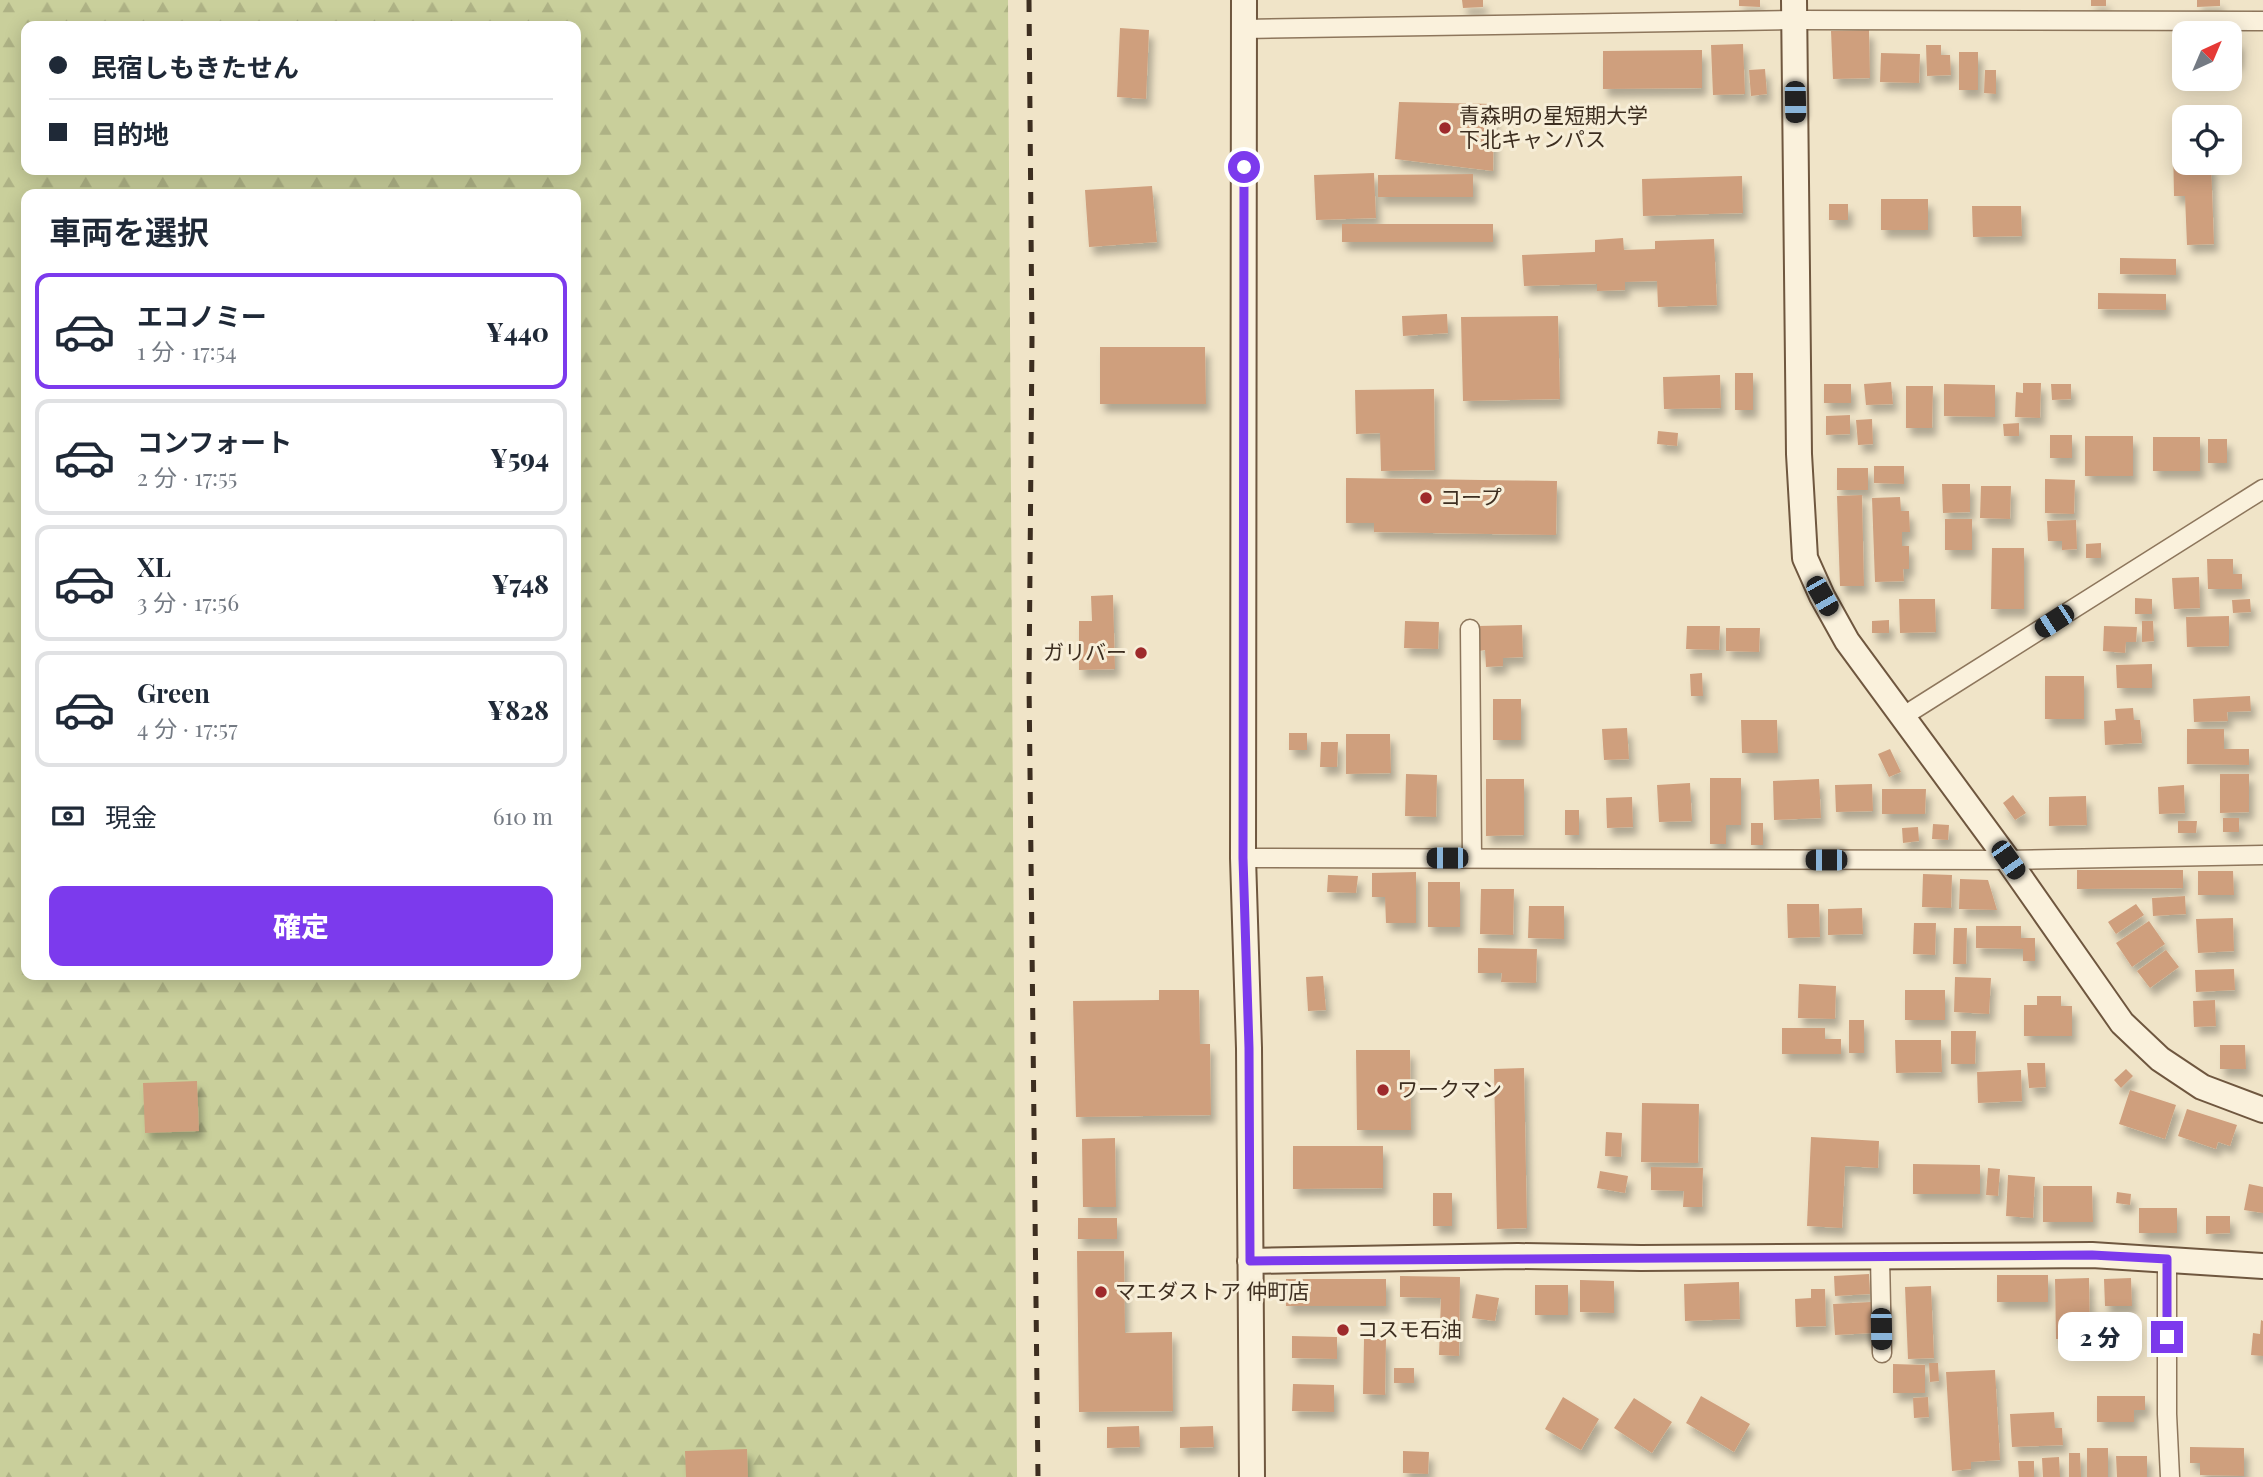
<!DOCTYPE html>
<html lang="ja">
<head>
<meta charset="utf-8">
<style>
  body { margin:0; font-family:"Playfair Display","Noto Sans JP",serif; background:#f6f6f7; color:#1f2937; height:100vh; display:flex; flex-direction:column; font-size:26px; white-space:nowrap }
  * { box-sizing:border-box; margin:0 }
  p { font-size:23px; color:#747a83 }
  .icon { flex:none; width:38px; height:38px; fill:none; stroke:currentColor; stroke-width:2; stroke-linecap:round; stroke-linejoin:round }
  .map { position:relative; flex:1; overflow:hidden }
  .side { position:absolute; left:21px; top:189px; width:560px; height:791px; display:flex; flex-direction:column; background:#fff; border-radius:14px; box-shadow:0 4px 18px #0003 }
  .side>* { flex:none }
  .banner { position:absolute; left:21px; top:21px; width:560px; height:154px; border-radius:14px; box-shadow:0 4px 18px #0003; display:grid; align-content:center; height:154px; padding:0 28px; background:#fff }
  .needle { width:46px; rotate:44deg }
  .buttons { position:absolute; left:2172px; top:21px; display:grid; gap:14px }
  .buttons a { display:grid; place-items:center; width:70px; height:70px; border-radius:14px; background:#fff; box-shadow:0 4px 18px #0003; font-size:35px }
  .end { position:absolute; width:32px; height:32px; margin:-16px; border:9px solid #7c3aed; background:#fff; box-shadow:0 0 0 4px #fff }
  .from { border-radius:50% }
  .bubble { position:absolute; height:49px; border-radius:14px; background:#fff; box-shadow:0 4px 18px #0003; font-size:23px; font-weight:800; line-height:49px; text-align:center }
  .car { position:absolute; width:21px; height:42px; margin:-21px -10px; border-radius:9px; box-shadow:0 0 5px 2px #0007; background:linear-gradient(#222 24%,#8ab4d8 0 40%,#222 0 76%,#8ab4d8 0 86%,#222 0) }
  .banner b { display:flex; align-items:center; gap:24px; height:66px; font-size:26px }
  .banner b+b { border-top:2px solid #e0e1e3 }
  .banner i { width:18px; height:18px; background:#1f2937 }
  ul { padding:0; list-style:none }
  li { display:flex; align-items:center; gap:21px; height:116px; margin:0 14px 10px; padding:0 14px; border:4px solid #e0e1e3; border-radius:14px }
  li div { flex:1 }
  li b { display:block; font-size:26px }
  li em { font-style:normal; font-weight:800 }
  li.selected { border-color:#7c3aed }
  li>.icon { width:63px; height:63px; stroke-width:1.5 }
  h2 { padding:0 28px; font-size:32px; line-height:84px }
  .pay { display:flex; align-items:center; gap:18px; height:77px; padding:0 28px; font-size:26px }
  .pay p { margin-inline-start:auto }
  .primary-button { display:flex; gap:14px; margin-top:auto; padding:14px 28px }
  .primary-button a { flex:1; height:80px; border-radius:14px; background:#7c3aed; color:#fff; font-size:28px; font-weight:800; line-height:80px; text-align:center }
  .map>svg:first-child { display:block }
  .forest { fill:url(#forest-firs); fill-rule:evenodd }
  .building { fill:#cf9f7d; filter:url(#shadow) }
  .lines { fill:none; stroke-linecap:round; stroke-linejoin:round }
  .street-casing { stroke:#8d765c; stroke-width:21 }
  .secondary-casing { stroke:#6f573f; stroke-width:28 }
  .street { stroke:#faf1dc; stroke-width:18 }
  .secondary { stroke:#faf1dc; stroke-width:24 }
  .rail { stroke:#3d2e20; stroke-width:5; stroke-dasharray:12 12; stroke-linecap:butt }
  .route { stroke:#7c3aed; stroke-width:9 }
  .poi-dot { fill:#9e2a2b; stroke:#f7eed8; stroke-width:2.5 }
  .labels { text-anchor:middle; stroke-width:6; stroke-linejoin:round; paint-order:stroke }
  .poi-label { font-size:21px; fill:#3d2e20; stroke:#f7eed8; text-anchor:start }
</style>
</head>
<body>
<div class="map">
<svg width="2263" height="1477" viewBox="0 0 2263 1477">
  <defs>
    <pattern id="forest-firs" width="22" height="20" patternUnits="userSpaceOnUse" patternTransform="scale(1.75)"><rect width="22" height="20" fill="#c9cf9b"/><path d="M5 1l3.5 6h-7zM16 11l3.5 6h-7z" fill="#aeb285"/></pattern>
    <filter id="shadow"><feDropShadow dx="4.5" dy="8" stdDeviation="3.5" flood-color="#0004"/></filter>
  </defs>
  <rect width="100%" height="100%" fill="#f0e4c8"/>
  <path class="forest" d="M0 0H1008L1017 1477H0ZM26 26H576V170H26ZM26 194H576V975H26Z"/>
  <path class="building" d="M1462 0H1483V7L1463 8Z
    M1739 0H1760V7L1739 6Z
    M2091 0H2106V6H2091Z
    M2197 0H2220V6L2197 7Z
    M1120 28 1149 30 1146 99 1117 97Z
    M1869 30 1870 78 1833 79 1831 31Z
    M2230 40 2239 41 2238 62H2230Z
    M1743 44 1745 94 1713 95 1711 45Z
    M1926 45H1941V55H1950L1951 75 1927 76Z
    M1702 50V88L1603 89V51Z
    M1959 52H1978V90H1959Z
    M1881 53 1920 54 1919 83 1880 82Z
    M1765 69 1767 94 1751 96 1749 70Z
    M1985 70H1996V94L1984 93Z
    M1399 102 1494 104 1493 171 1395 159Z
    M2173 145H2184V163H2211L2214 244 2187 245 2185 196H2174Z
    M1374 173 1376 218 1316 220 1314 175Z
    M1473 174V197H1378V175Z
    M1742 176 1743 213 1643 216 1642 179Z
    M1152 186 1157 242 1089 247 1085 190Z
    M1881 199H1928V230H1881Z
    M1829 204H1848V220H1829Z
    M1972 206H2021L2022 236 1973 237Z
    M1342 224H1493V242H1342Z
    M1623 238 1624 250 1655 249V241L1714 239 1717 305 1658 307 1657 281 1625 282V290L1597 291V284L1524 286 1522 255 1595 252V240Z
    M2120 258 2176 259V275L2120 274Z
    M2098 293 2166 294V310L2098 309Z
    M1447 314 1448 333 1403 336 1402 316Z
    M1558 316 1560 399 1463 401 1461 317Z
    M1100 347H1205L1206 404H1100Z
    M1735 373H1753V410H1735Z
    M1720 375 1721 408 1664 409 1663 377Z
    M1891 382 1893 404 1866 405 1864 384Z
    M2023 383H2041L2040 418 2015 417 2016 392 2023 393Z
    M1824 384H1851V403H1824Z
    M1944 384 1995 385V417L1944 416Z
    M2051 384H2071V399L2052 400Z
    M1906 386H1933L1932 428H1906Z
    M1434 389 1435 470 1381 471 1380 433 1356 434 1355 390Z
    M1850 415V434L1826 435V416Z
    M1872 419 1873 444 1858 445 1856 420Z
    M2019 423V436H2004L2003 424Z
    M1658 431 1678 433 1677 446 1657 444Z
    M2050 435H2072V458H2050Z
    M2085 436H2133V476H2085Z
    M2153 437H2200V471H2153Z
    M2208 439H2227V463H2208Z
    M1874 466H1904V484L1874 483Z
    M1837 468H1868V490H1837Z
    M1346 478 1557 481 1556 535 1374 532V523H1346Z
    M2045 479 2075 480 2074 514 2045 513Z
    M1942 484H1970V512L1943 513Z
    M1981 486H2011L2010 519 1980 518Z
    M1862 495 1864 586H1840L1837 496Z
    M1900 497 1901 511H1909L1910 532H1902V546H1909V569H1903L1904 581 1875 582 1872 498Z
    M1945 519H1972V550H1945Z
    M2076 520 2077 549 2062 550V541H2048L2047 521Z
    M2101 543V558H2086V544Z
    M1992 548H2024V609H1991Z
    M2207 559H2233V574H2242V589H2208Z
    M2199 577 2200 608 2174 609 2172 578Z
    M1113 595 1115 669 1079 670V621H1092L1091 596Z
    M2135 598 2152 599V614H2135Z
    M1899 599H1935L1936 632 1900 633Z
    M2250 599 2251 612 2233 613 2232 600Z
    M2229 616V646L2187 647 2186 617Z
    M1889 620V633H1872V621Z
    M1405 621 1439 622 1438 649 1404 648Z
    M2142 621H2153L2154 641 2142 642Z
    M1522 625 1523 657 1503 658V666L1486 667 1485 650 1479 651 1478 626Z
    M1687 626H1720L1719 650 1686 649Z
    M2104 626 2137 627 2136 642H2126L2125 653 2103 651Z
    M1726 628H1760L1759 652 1726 651Z
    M2152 664V688H2117L2116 665Z
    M1702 673 1703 696H1691L1690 674Z
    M2045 676H2084V719H2045Z
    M2250 696 2251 711 2227 712 2228 721 2194 722 2193 699Z
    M1493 699H1521V740H1493Z
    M2133 708 2134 720H2140L2142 743 2105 745 2104 721 2116 720 2115 709Z
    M1741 720H1777L1778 753H1742Z
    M1627 728 1629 759 1604 760 1602 729Z
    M2187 729H2224V749H2249V765L2187 764Z
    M1289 733H1307V750H1289Z
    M1346 734H1390L1391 773 1346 774Z
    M1321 742H1338L1337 767H1320Z
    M1890 749 1901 772 1889 777 1878 754Z
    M1406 774 1437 775 1436 817 1405 816Z
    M2220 774H2249V812L2220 813Z
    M1710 778H1741V825H1726V844H1710Z
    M1486 779H1524V835L1486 836Z
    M1819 779 1821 818 1774 820 1773 781Z
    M1690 783 1692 821 1659 822 1657 785Z
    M1872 784 1873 811 1836 812 1835 785Z
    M2184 785 2185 813 2159 814 2158 787Z
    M1882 789H1926L1925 814H1882Z
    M2013 795 2026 813 2015 820 2003 803Z
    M2086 796 2087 825 2049 826V797Z
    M1632 797 1633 827 1607 828 1606 798Z
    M1565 810H1579V835H1565Z
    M2223 818H2239V832H2223Z
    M2178 821H2197L2196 833H2178Z
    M1751 823H1763V845H1751Z
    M1933 824 1949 825 1948 840 1932 839Z
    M1918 827 1919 841 1903 843 1902 828Z
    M2077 870H2183V888L2077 889Z
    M2198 871H2233L2234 895H2198Z
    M1416 872V923H1386L1385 897H1372V873Z
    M1923 874 1952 875 1951 908 1922 907Z
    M1328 875 1358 876 1356 893 1327 892Z
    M1960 879 1988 880 1997 910 1959 909Z
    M1428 882H1460V927H1428Z
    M1481 889H1514L1513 935 1480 934Z
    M2185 896 2186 914 2153 916 2152 898Z
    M1787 904H1819L1820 937 1788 938Z
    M2136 904 2144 915 2116 934 2108 922Z
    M1529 906H1564V939L1528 938Z
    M1862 908 1863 934 1828 935V909Z
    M2233 918 2234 951 2198 953 2196 919Z
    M2149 921 2165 944 2132 967 2116 943Z
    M1914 923H1936L1935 955 1913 954Z
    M1976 926H2021V938H2035V961H2023V949L1976 948Z
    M1954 928H1967L1966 964H1953Z
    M1478 948 1537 949 1536 983 1501 982 1502 973H1478Z
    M2166 950 2179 967 2150 988 2137 971Z
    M2234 969 2235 990 2196 992 2195 970Z
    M1323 976 1326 1010 1308 1011 1306 977Z
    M1955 977 1991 978 1989 1014 1954 1012Z
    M1799 984 1836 986 1835 1019 1798 1018Z
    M1159 990H1199L1200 1044H1210L1211 1115 1076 1117 1073 1001 1159 1000Z
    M1905 990H1945V1020H1905Z
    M2037 996H2061V1006H2072V1036H2024V1005H2037Z
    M2215 1000 2216 1026 2194 1027 2193 1001Z
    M1849 1020H1864V1053H1849Z
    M1782 1028H1825V1039H1841V1054H1782Z
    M1951 1031H1976L1975 1064H1951Z
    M1895 1040H1941L1942 1072 1896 1073Z
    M2220 1045H2245L2246 1069H2220Z
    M1356 1050H1410L1411 1130H1357Z
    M2027 1063H2045L2046 1087 2029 1088Z
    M1524 1068 1527 1228 1497 1229 1494 1069Z
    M2126 1069 2133 1076 2121 1088 2114 1080Z
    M2021 1070 2022 1101 1978 1103 1977 1072Z
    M197 1081 199 1131 145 1133 143 1083Z
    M2130 1090 2176 1105 2165 1139 2119 1124Z
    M1642 1103 1699 1104 1698 1163 1641 1162Z
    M2187 1109 2237 1125 2230 1146 2218 1142 2216 1149 2178 1136Z
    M1606 1132 1622 1133 1621 1157 1605 1156Z
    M1811 1137 1879 1141 1878 1168 1845 1166 1842 1228 1807 1226Z
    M1115 1138 1116 1207H1083L1082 1139Z
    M1293 1146H1383V1188L1293 1189Z
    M1913 1164 1980 1165V1194H1913Z
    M1651 1167 1703 1168 1702 1207H1683L1684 1191 1651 1190Z
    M1988 1168 2000 1169 1998 1196 1986 1195Z
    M1600 1171 1628 1176 1625 1193 1597 1188Z
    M2008 1175 2035 1177 2033 1218 2006 1216Z
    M2249 1184 2263 1187V1213L2244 1210Z
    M2043 1186H2092L2093 1222H2043Z
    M2117 1192 2131 1194 2130 1205 2116 1203Z
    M1433 1193H1452V1226H1433Z
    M2139 1208H2177V1233H2139Z
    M2206 1216H2230V1233L2206 1234Z
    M1078 1218H1117V1239H1078Z
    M1077 1251H1124L1125 1333 1172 1332 1173 1411 1079 1412Z
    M1869 1274 1870 1294 1835 1296 1834 1276Z
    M1997 1275H2048V1302H1997Z
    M1400 1276 1460 1277 1459 1356 1439 1355 1441 1298 1400 1297Z
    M2089 1278 2090 1339H2056L2055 1279Z
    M2131 1278 2132 1306H2105L2104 1279Z
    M1286 1279H1386V1306H1286Z
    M1580 1280 1614 1281V1313L1580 1312Z
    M1739 1282 1740 1319 1685 1321 1684 1284Z
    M1535 1285H1568V1315H1535Z
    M1931 1286 1934 1358 1908 1359 1905 1287Z
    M1811 1289H1825L1826 1326 1796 1327 1795 1299 1811 1298Z
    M1476 1294 1499 1298 1495 1321 1472 1318Z
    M1871 1302 1873 1333 1835 1335 1833 1304Z
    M2109 1318H2132L2133 1345H2110Z
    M2261 1320 2263 1321V1356L2251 1355 2253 1333 2260 1334Z
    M1292 1336 1337 1337V1359L1292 1358Z
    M1364 1339H1386L1385 1395 1363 1394Z
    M1929 1363H1938L1939 1381 1930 1382Z
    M1893 1364 1925 1365V1393H1893Z
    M1394 1368H1414V1383H1394Z
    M1995 1370 2000 1460 1971 1462V1469L1952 1471 1946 1372Z
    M1293 1384 1334 1385V1412L1292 1411Z
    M1701 1396 1750 1424 1734 1452 1686 1423Z
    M2097 1396H2145V1410H2134V1422H2097Z
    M1563 1397 1599 1419 1581 1450 1545 1429Z
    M1928 1397 1929 1417 1914 1418 1913 1398Z
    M1634 1398 1672 1422 1652 1453 1614 1428Z
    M2054 1412 2055 1428H2062L2063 1445 2012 1447 2010 1414Z
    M1139 1426 1140 1447 1107 1448V1427Z
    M1213 1426 1214 1447 1180 1448V1427Z
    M2190 1447 2244 1448V1476L2200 1475V1463H2190Z
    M2087 1448H2108V1477H2087Z
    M747 1449 748 1477H686L685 1451Z
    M1403 1451 1429 1452 1428 1474 1403 1473Z
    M2069 1453H2080L2081 1477H2069Z
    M2116 1456H2147V1477H2117Z
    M2059 1457 2060 1477H2043L2042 1458Z
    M2018 1461H2034V1477H2019Z"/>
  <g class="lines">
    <g class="street-casing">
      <path id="street" d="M1244 29 1794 20 2263 21
        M1470 629 1472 858
        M1902 717 2263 489
        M1243 858 2008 860 2263 855
        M1880 1257 1882 1353
        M2167 1259V1414L2170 1477"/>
    </g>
    <g class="secondary-casing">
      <path id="secondary" d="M1244 0 1243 858 1249 1048 1252 1477
        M1794 0 1799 454 1805 558 1822 596 1847 641 2008 860 2122 1023 2160 1059 2202 1087 2263 1110
        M1250 1261 1518 1256 1641 1258 2092 1255 2263 1266"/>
    </g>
    <use href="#street" class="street"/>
    <use href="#secondary" class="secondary"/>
    <path class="rail" d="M1029 0 1032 340 1029 682 1038 1477"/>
  </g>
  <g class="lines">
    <path class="route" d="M1244 167 1243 858 1249 1048 1250 1261C1531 1257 1812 1257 2092 1255L2167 1259V1337"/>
  </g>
  <g class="poi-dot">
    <circle cx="1445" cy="128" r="7"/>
    <circle cx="1426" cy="498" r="7"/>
    <circle cx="1141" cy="653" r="7"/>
    <circle cx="1383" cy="1090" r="7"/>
    <circle cx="1101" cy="1292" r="7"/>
    <circle cx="1343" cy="1330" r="7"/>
  </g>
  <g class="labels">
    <g class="poi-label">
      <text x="1459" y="123">青森明の星短期大学<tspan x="1459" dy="24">下北キャンパス</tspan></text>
      <text x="1440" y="505">コープ</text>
      <text x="1127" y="660" text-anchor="end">ガリバー</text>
      <text x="1397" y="1097">ワークマン</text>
      <text x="1115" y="1299">マエダストア 仲町店</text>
      <text x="1357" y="1337">コスモ石油</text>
    </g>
  </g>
</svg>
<div class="buttons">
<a><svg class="needle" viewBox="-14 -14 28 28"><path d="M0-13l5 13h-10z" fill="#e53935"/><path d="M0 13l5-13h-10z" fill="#747a83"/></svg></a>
<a><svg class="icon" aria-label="locate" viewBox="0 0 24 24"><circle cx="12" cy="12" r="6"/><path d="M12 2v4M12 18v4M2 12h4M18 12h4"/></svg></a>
</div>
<i class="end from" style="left:1244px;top:167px"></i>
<i class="end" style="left:2167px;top:1337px"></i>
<div class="bubble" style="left:2058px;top:1312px;width:84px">2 分</div>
<i class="car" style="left:1795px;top:102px;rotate:179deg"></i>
<i class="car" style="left:1822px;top:596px;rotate:150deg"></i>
<i class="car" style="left:2054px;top:621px;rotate:237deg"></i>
<i class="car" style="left:1447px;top:858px;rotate:270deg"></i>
<i class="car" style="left:1826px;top:860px;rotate:270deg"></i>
<i class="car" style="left:2008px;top:860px;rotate:145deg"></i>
<i class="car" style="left:1881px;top:1329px;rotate:179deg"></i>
<div class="banner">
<b><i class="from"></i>民宿しもきたせん</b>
<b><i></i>目的地</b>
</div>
<section class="side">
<h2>車両を選択</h2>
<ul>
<li class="selected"><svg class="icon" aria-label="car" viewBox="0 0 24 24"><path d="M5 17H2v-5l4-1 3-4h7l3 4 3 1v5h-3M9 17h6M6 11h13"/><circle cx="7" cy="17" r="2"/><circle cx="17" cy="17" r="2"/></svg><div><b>エコノミー</b><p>1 分 · 17:54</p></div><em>¥440</em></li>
<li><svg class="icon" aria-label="car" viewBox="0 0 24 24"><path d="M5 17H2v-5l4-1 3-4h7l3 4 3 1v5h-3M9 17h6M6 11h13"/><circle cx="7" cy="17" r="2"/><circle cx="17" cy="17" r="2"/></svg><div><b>コンフォート</b><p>2 分 · 17:55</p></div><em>¥594</em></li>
<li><svg class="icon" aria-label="car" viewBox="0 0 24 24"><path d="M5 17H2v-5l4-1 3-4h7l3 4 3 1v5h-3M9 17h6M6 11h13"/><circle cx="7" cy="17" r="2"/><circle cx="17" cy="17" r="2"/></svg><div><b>XL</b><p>3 分 · 17:56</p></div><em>¥748</em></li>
<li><svg class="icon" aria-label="car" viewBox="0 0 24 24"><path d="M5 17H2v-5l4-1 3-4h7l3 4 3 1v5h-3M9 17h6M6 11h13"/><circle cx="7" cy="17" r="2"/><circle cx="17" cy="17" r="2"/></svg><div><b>Green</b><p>4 分 · 17:57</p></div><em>¥828</em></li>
</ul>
<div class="pay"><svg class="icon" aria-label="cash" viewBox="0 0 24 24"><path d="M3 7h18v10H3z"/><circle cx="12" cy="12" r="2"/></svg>現金<p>610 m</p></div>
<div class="primary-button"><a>確定</a></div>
</section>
</div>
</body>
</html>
